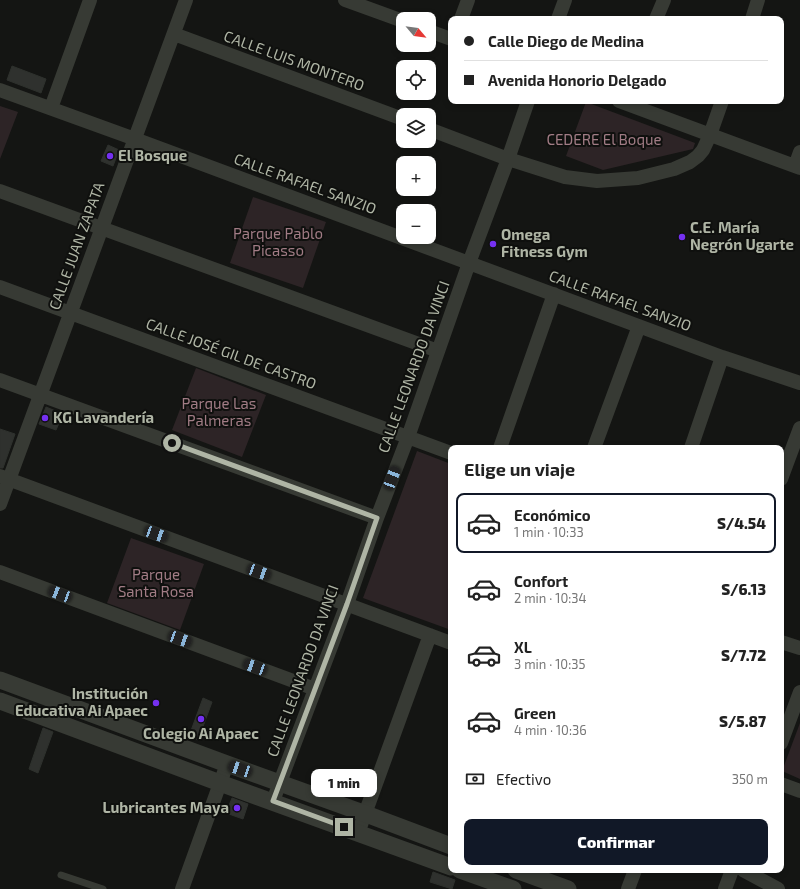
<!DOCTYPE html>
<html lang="es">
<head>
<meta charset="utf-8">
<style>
  body { margin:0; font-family:"Exo 2",sans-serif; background:#f6f6f6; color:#222; height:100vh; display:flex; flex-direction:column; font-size:15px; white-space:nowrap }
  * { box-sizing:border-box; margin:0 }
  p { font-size:13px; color:#767676 }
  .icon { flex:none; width:22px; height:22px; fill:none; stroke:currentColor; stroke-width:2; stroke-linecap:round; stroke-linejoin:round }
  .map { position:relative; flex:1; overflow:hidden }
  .details { position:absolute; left:448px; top:445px; width:336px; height:428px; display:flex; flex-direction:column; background:#fff; border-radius:8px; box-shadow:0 2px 6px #0003 }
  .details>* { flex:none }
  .banner { position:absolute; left:448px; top:16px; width:336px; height:88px; border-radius:8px; box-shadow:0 2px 6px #0003; display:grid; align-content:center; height:88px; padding:0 16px; background:#fff }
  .needle { width:26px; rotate:119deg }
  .fabs { position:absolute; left:396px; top:12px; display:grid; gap:8px }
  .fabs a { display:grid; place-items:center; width:40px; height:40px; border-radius:8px; background:#fff; box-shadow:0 2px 6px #0003; font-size:20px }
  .end { position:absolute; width:18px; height:18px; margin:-9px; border:5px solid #afb5a5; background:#111; box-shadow:0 0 0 2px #111 }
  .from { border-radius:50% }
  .bubble { position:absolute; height:28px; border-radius:8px; background:#fff; box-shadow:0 2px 6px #0003; font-size:13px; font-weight:800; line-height:28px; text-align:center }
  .car { position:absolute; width:12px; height:24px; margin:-12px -6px; border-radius:5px; box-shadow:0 0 3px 1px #0007; background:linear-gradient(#222 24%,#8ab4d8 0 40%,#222 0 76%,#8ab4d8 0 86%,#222 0) }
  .banner b { display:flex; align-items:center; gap:14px; height:38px; font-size:15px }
  .banner b+b { border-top:1px solid #e0e0e0 }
  .banner i { width:10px; height:10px; background:#222 }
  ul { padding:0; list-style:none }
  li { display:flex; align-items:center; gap:12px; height:60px; margin:0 8px 6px; padding:0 8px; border:2px solid transparent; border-radius:8px }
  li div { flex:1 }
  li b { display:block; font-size:15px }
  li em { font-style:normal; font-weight:800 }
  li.on { border-color:#111827 }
  li>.icon { width:36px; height:36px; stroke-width:1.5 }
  h2 { padding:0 16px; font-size:18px; line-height:48px }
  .pay { display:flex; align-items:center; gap:10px; height:44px; padding:0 16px; font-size:15px }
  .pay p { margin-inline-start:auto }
  .cta { display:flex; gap:8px; margin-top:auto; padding:8px 16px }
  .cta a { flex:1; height:46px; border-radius:8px; background:#111827; color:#fff; font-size:16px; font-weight:800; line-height:46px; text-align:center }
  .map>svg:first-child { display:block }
  .green { fill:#2d2426 }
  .building { fill:#2f312e; stroke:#2e312d }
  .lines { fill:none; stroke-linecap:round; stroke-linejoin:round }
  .service { stroke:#373a34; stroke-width:7 }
  .minor { stroke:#373a34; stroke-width:14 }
  .tertiary { stroke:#373a34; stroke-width:17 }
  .route { stroke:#afb5a5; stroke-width:5 }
  .poi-dot { fill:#7530f1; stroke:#0f100e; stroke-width:1.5 }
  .labels { text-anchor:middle; stroke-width:4; stroke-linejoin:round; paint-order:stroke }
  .street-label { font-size:15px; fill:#afb5a5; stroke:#0f100e }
  .park-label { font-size:15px; fill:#a17c85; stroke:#0f100e }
  .poi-label { font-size:15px; font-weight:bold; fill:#afb5a5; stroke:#0f100e; text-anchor:start }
</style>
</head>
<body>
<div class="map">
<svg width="800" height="889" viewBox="0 0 800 889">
  <rect width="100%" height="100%" fill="#141513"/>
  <path class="green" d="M586 102 695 143 693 149 603 170 566 156Z
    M0 106 18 112 0 159Z
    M253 197 326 222 303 288 230 263Z
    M196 368 266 395 242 457 172 430Z
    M417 451 451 464V630L363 598Z
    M131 538 204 564 180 630 107 603Z
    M800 723V779L782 771Z"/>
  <path class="building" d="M12 66 46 79 41 93 7 80Z
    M108 145 119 150 113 166 101 161Z
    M46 407 63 414 56 430 39 424Z
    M0 429 15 434 3 468H0Z
    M203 698 212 702 198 740 189 736Z
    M43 728 53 732 38 773 29 769Z
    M232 798 248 804 243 819 226 813Z
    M433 872 455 880 452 889 430 882Z"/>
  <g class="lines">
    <path class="service" d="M61 875 103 889"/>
    <path class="minor" d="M345 0 403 21
      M461 19 468 0
      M558 19 565 0
      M656 19 664 0
      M752 19 758 0
      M429 31 451 39
      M174 34 403 119
      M0 90 135 139 722 357 800 383
      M619 101 800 168
      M51 108 90 0
      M429 129 508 159 565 177 597 181 638 178 674 169 690 162 698 156 703 150 710 135 722 101
      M795 166 800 152
      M0 191 438 351
      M0 287 451 453
      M0 380 377 518
      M500 448 554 294
      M594 448 639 326
      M691 448 722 357
      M0 476 451 643
      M781 479 800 428
      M0 504 186 0
      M0 572 315 689
      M781 642 800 648
      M781 743 800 692
      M781 784 800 791
      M273 801 347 604 377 518 408 437 469 263 508 159 528 101
      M358 833 430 635
      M743 870 778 889
      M182 889 227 764
      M628 889 635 870
      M725 889 732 870"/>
    <path class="tertiary" d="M0 680 227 764 366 814 451 846
      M0 701 220 783 451 867
      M460 870 513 889
      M516 870 568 889"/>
  </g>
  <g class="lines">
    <path class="route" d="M172 443 377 518 347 604 273 801 344 827"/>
  </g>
  <g class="poi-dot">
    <circle cx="110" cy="156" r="4"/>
    <circle cx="682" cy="237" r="4"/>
    <circle cx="493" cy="244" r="4"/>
    <circle cx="45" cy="418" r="4"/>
    <circle cx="156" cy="703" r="4"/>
    <circle cx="201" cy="719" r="4"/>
    <circle cx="237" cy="808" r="4"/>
  </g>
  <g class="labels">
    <g class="street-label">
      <text transform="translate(294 61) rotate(20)" y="5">CALLE LUIS MONTERO</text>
      <text transform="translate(305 184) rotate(20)" y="5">CALLE RAFAEL SANZIO</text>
      <text transform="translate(77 246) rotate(-70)" y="5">CALLE JUAN ZAPATA</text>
      <text transform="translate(620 301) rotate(20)" y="5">CALLE RAFAEL SANZIO</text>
      <text transform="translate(231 354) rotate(20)" y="5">CALLE JOSÉ GIL DE CASTRO</text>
      <text transform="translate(414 367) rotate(-70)" y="5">CALLE LEONARDO DA VINCI</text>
      <text transform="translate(303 671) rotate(-70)" y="5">CALLE LEONARDO DA VINCI</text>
    </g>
    <g class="park-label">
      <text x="604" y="145">CEDERE El Boque</text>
      <text x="278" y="239">Parque Pablo<tspan x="278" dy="17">Picasso</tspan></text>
      <text x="219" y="409">Parque Las<tspan x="219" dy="17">Palmeras</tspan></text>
      <text x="156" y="580">Parque<tspan x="156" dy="17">Santa Rosa</tspan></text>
    </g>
    <g class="poi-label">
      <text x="118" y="161">El Bosque</text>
      <text x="690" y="233">C.E. María<tspan x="690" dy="17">Negrón Ugarte</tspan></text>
      <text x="501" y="240">Omega<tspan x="501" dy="17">Fitness Gym</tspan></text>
      <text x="53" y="423">KG Lavandería</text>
      <text x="148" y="699" text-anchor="end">Institución<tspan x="148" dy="17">Educativa Ai Apaec</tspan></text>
      <text x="201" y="739" text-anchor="middle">Colegio Ai Apaec</text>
      <text x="229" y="813" text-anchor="end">Lubricantes Maya</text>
    </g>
  </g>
</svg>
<div class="fabs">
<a><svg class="needle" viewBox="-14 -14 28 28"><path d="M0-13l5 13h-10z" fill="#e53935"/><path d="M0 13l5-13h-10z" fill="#767676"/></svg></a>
<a><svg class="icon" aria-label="locate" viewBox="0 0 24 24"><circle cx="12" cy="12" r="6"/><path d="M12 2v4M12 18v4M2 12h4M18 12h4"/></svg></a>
<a><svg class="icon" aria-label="layers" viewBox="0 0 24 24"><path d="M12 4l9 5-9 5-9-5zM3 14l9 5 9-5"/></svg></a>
<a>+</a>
<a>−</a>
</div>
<i class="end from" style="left:172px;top:443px"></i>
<i class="end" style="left:344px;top:827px"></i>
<div class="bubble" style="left:311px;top:769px;width:66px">1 min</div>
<i class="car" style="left:392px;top:478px;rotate:21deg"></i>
<i class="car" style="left:156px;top:534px;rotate:110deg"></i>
<i class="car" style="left:259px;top:572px;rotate:110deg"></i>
<i class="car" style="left:60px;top:594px;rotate:291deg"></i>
<i class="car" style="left:180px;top:639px;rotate:110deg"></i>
<i class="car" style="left:255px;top:667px;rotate:290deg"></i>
<i class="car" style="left:240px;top:769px;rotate:289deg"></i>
<div class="banner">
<b><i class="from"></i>Calle Diego de Medina</b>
<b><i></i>Avenida Honorio Delgado</b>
</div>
<section class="details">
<h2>Elige un viaje</h2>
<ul>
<li class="on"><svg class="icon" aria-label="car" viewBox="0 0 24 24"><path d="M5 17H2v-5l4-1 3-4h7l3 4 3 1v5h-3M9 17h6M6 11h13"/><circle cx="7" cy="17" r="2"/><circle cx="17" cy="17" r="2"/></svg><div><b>Económico</b><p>1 min · 10:33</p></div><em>S/4.54</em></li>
<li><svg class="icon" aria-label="car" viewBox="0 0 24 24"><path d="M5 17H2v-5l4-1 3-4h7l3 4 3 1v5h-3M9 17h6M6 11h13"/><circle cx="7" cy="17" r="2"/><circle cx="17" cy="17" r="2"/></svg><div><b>Confort</b><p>2 min · 10:34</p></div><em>S/6.13</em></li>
<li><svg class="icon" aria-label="car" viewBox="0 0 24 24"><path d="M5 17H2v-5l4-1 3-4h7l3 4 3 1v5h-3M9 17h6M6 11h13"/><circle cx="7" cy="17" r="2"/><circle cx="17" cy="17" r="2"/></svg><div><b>XL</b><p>3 min · 10:35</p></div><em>S/7.72</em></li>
<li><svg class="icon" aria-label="car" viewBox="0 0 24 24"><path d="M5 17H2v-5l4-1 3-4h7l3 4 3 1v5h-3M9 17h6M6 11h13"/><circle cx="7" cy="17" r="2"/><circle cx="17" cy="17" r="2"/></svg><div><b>Green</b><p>4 min · 10:36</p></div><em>S/5.87</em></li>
</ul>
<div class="pay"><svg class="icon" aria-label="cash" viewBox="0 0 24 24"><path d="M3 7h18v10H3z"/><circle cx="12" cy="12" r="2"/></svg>Efectivo<p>350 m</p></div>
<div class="cta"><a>Confirmar</a></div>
</section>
</div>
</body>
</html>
